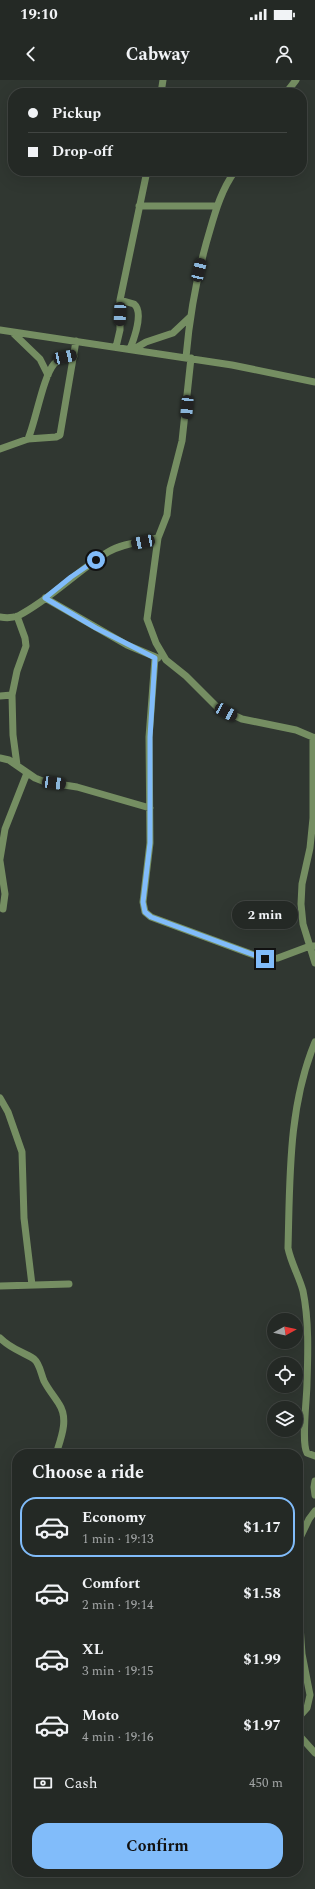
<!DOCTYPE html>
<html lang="en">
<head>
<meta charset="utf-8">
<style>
  body { margin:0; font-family:Spectral,serif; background:#303532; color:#f1f3f6; height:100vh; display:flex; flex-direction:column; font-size:15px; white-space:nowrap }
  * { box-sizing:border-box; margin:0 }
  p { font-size:13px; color:#a3a6a7 }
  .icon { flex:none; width:22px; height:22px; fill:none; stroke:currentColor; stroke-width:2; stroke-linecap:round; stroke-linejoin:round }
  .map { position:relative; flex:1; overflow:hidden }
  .panel { position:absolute; left:12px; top:1369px; width:291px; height:428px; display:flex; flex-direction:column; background:#242925; border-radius:16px; box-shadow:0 4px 16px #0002,0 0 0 1px #414542 }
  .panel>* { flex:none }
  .top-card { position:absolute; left:8px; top:8px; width:299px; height:88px; border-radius:16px; box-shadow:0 4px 16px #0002,0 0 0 1px #414542; display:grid; align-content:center; height:88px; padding:0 20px; background:#242925 }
  .needle { width:26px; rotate:82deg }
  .controls { position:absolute; left:267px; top:1233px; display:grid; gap:8px }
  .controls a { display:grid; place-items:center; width:36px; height:36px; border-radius:50%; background:#242925; box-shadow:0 4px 16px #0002,0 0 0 1px #414542; font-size:20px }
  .end { position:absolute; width:18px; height:18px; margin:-9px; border:5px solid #81bcfa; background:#111; box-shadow:0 0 0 2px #111 }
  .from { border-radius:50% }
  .bubble { position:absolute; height:28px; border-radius:14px; background:#242925; box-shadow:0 4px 16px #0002,0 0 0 1px #414542; font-size:13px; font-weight:700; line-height:28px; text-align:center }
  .car { position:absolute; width:12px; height:24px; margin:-12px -6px; border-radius:5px; box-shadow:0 0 3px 1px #0007; background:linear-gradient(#222 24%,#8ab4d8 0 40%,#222 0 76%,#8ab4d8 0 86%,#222 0) }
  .top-card b { display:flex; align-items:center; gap:14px; height:38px; font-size:15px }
  .top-card b+b { border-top:1px solid #414542 }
  .top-card i { width:10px; height:10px; background:#f1f3f6 }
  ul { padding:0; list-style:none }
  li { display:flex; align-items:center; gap:12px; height:60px; margin:0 8px 6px; padding:0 12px; border:2px solid transparent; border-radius:16px }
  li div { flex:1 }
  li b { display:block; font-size:15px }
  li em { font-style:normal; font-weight:700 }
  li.current { border-color:#81bcfa }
  li>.icon { width:36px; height:36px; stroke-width:1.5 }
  h2 { padding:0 20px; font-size:18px; line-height:48px }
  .pay { display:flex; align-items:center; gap:10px; height:44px; padding:0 20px; font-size:15px }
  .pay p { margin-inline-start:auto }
  .cta { display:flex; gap:8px; margin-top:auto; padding:8px 20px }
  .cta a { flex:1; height:46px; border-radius:16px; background:#81bcfa; color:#111; font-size:16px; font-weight:700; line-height:46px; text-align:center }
  .status { display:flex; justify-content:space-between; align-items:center; height:28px; padding:0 20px; background:#242925; direction:ltr }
  .status svg { height:11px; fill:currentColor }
  header { display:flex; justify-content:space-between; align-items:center; height:52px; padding:0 20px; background:#242925; font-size:18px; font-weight:700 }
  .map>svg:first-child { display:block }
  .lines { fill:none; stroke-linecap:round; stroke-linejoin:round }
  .minor { stroke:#758e62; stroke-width:7 }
  .route { stroke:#81bcfa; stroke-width:5 }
</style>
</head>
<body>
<div class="status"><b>19:10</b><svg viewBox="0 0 49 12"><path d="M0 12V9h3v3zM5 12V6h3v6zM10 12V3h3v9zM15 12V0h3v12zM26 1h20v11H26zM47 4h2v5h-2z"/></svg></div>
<header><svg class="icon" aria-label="back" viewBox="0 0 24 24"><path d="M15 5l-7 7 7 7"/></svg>Cabway<svg class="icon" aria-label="person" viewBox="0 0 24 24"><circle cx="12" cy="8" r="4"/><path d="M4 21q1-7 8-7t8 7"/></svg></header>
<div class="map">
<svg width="315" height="1809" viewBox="0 0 315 1809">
  <rect width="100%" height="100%" fill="#303731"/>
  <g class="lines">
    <path class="minor" d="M161 13 163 0
      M286 13 296 0
      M139 126H217
      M120 220 134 224C144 232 134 259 130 269
      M0 250 232 285 315 302
      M12 252 40 279 48 295
      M116 267 120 250V220L147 91
      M134 269 146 262 173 253 190 237
      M186 277C190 232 197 193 210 150 216 129 222 109 235 91
      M191 278 182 361 170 408 167 435 158 458 147 539 156 563 166 580 186 596 218 628 242 639 296 650 315 658
      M28 359C36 340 43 297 54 284 59 278 67 277 74 276
      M0 369 28 359 56 357 60 355 76 261
      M45 518 127 565 158 578
      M17 536 25 558 26 566 17 591 12 615 13 655 17 685
      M0 537C6 538 12 538 18 536 51 519 77 491 108 472 123 463 142 462 158 458
      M155 578 149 657 150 763 143 822 145 832 151 837 265 879 278 878 310 866H315
      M0 616 12 615
      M313 657V738L310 768 302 804 301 824 303 844 315 883
      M0 678 9 680 35 698 45 702 77 707 150 728
      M0 779 5 749 27 693
      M0 781 5 814 3 829
      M315 962C288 1027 290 1099 288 1168 291 1183 299 1196 303 1211 309 1240 308 1273 307 1303 307 1318 301 1363 307 1373L315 1376
      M0 1018 8 1032 22 1072 24 1138 32 1205
      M0 1206 69 1204
      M0 1258C12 1270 22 1271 34 1279 40 1284 41 1294 44 1301 48 1309 54 1316 59 1324 69 1339 61 1358 56 1374
      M315 1401 314 1407 315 1415
      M298 1462 309 1439 315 1431
      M298 1517 302 1574 310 1615 307 1628 298 1638
      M298 1654 315 1673"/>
  </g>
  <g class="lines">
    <path class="route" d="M96 480 71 497 45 518 96 548 155 578 150 657V763L143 822 145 832 151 837 265 879"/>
  </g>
</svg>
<div class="controls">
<a><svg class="needle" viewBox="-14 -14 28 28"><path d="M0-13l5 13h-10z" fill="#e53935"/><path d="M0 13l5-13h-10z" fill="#a3a6a7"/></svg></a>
<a><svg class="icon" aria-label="locate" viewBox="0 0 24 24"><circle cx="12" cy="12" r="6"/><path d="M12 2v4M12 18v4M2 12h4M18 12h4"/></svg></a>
<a><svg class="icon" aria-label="layers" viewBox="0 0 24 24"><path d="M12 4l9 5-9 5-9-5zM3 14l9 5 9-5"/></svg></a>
</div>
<i class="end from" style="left:96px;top:480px"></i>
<i class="end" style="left:265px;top:879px"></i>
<div class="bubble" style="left:232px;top:821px;width:66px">2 min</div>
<i class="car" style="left:199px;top:190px;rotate:13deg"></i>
<i class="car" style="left:120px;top:234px;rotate:182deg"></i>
<i class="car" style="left:65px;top:277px;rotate:78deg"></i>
<i class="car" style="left:187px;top:327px;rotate:185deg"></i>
<i class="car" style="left:143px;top:462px;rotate:259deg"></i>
<i class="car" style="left:226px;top:632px;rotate:119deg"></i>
<i class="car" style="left:54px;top:703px;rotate:97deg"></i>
<div class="top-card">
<b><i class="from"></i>Pickup</b>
<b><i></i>Drop-off</b>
</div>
<section class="panel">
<h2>Choose a ride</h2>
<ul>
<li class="current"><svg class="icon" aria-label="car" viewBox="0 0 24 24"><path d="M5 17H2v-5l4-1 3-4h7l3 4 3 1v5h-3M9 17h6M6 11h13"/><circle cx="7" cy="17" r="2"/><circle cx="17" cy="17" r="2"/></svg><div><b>Economy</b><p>1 min · 19:13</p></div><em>$1.17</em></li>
<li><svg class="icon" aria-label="car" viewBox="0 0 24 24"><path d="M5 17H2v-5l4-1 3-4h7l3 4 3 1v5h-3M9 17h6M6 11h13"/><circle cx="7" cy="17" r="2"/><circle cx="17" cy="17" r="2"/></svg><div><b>Comfort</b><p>2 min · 19:14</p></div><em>$1.58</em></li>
<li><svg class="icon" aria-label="car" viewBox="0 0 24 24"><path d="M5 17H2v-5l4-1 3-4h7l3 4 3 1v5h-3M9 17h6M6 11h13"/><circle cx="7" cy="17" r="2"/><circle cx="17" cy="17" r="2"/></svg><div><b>XL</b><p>3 min · 19:15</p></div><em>$1.99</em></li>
<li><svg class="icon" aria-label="car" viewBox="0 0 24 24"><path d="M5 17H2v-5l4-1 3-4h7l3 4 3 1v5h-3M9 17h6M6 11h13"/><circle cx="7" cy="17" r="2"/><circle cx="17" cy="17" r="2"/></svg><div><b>Moto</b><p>4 min · 19:16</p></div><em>$1.97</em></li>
</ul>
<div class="pay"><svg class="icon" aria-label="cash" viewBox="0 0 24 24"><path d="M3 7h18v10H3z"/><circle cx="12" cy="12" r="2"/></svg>Cash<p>450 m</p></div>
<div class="cta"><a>Confirm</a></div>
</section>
</div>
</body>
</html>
